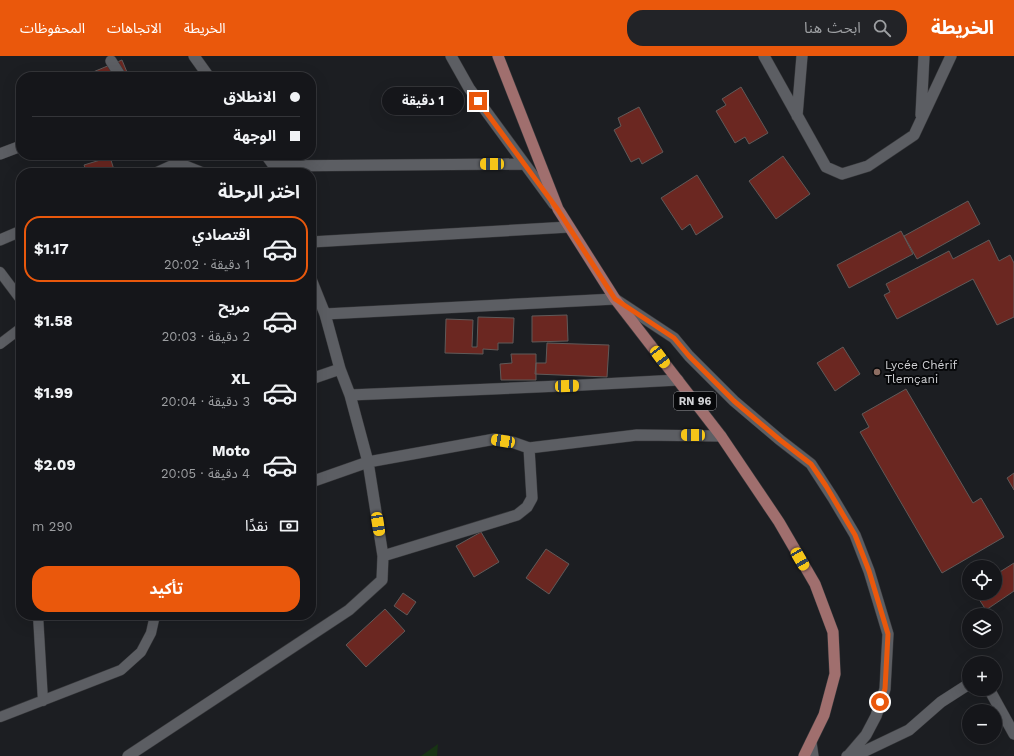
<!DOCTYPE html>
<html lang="ar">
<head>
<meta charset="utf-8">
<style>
  body { margin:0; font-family:"Work Sans","Noto Sans Arabic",sans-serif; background:#222327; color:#f1f3f6; direction:rtl; height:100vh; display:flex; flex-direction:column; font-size:15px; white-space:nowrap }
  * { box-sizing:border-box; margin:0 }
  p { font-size:13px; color:#9d9fa2 }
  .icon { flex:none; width:22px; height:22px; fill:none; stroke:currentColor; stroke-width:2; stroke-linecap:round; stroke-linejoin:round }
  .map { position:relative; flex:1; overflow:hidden; direction:ltr }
  .details { position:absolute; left:16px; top:112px; width:300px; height:452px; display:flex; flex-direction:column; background:#15161a; border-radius:16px; box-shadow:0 4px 16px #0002,0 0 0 1px #343539; direction:rtl }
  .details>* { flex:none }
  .top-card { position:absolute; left:16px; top:16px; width:300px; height:88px; border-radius:16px; box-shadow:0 4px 16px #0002,0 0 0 1px #343539; direction:rtl; display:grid; align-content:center; height:88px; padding:0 16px; background:#15161a }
  .controls { position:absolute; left:962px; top:504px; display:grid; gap:8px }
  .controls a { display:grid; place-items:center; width:40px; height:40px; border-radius:50%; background:#15161a; box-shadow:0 4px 16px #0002,0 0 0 1px #343539; font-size:20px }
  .end { position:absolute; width:18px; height:18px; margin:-9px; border:5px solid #ea580c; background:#fff; box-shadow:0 0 0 2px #fff }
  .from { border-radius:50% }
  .bubble { position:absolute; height:28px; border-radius:14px; background:#15161a; box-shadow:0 4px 16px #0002,0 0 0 1px #343539; font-size:13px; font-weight:700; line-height:28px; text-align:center; direction:rtl }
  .car { position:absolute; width:12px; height:24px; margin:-12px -6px; border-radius:5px; box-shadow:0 0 3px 1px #0007; background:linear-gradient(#f5c518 24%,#345 0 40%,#f5c518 0 76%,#345 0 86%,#f5c518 0) }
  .top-card b { display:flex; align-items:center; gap:14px; height:38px; font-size:15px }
  .top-card b+b { border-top:1px solid #343539 }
  .top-card i { width:10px; height:10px; background:#f1f3f6 }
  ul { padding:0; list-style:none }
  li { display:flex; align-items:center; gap:12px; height:66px; margin:0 8px 6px; padding:0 8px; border:2px solid transparent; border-radius:16px }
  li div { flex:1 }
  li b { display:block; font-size:15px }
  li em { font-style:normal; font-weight:700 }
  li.selected { border-color:#ea580c }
  li>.icon { width:36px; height:36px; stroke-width:1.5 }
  h2 { padding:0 16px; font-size:18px; line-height:48px }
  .pay { display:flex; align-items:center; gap:10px; height:44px; padding:0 16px; font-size:15px }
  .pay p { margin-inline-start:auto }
  .cta { display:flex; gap:8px; margin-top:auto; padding:8px 16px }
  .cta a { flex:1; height:46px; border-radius:16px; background:#ea580c; color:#fff; font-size:16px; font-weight:700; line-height:46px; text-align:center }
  header { display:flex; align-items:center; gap:24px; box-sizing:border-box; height:56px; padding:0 20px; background:#ea580c; color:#fff }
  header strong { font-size:19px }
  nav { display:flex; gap:22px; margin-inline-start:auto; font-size:14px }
  .search { width:280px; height:36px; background:#222327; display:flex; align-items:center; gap:10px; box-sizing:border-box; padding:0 14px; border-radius:16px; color:#9d9fa2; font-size:15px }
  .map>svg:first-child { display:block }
  .green { fill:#183414 }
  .building { fill:#6b2721; stroke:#605a59 }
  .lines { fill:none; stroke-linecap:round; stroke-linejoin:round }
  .service-casing { stroke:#38393c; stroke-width:11 }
  .minor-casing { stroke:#38393c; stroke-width:12 }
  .primary-casing { stroke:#38393c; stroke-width:12 }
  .service { stroke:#5c5e63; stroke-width:10 }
  .minor { stroke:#5c5e63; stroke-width:11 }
  .primary { stroke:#a06f6e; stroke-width:11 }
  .route { stroke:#ea580c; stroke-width:5 }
  .education-dot { fill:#8d6e63; stroke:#07080a; stroke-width:1.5 }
  .labels { text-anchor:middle; stroke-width:4; stroke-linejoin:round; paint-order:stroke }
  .shield { fill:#07080a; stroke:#959699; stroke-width:1 }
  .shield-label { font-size:11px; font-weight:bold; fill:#d2d3d6 }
  .poi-label { font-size:12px; fill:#d2d3d6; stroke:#07080a; text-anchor:start }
</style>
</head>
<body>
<header>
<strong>الخريطة</strong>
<div class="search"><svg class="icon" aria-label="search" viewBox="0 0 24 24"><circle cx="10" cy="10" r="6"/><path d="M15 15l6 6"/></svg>ابحث هنا</div>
<nav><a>الخريطة</a><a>الاتجاهات</a><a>المحفوظات</a></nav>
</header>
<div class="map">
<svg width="1014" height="700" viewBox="0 0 1014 700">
  <rect width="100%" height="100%" fill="#1c1e22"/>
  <path class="green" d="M438 688 437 700H421Z"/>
  <path class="building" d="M122 4 129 21H81Z
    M741 31 768 77 749 88 745 81 735 87 716 55 726 49 722 43Z
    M639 51 663 96 642 108 639 102 631 106 614 74 621 70 618 62Z
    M783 100 810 138 776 163 749 125Z
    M110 101 115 117H87L84 109Z
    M697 119 723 161 696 179 690 168 682 174 661 142Z
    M968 145 980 168 917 203 904 180Z
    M901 175 913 198 849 232 837 209Z
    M989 184 999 205 1010 199 1014 207V261L997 269 973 223 897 263 884 239 890 236 886 228 949 195 953 203Z
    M567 259 568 285 532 286V260Z
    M478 261 514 262 513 287H498V294L483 293V298L445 297 446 263 473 264 472 291H477Z
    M547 287 609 289 607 321 535 318 536 307H546Z
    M843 291 860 318 835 335 817 307Z
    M511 298H536V324H501L500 308 512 307Z
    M906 333 973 447 981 442 1004 481 942 517 860 376 869 371 862 358Z
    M1014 417V434L1007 422Z
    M481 476 499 506 474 521 456 490Z
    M546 493 569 508 549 538 526 522Z
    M1014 507V535L986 554 975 537H995V519Z
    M403 537 416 546 407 559 394 550Z
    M385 553 405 575 366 611 346 589Z"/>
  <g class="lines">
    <g class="service-casing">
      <path id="service" d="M0 216 21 244
        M0 288 21 272
        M38 559 43 645
        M0 661 121 614 141 596 151 577 155 559"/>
    </g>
    <g class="minor-casing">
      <path id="minor" d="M194 0 209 21
        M451 0 469 32 554 148
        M764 0 826 111 842 118 868 110 914 79 951 0
        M111 5 121 21
        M921 59 924 0
        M797 60 802 0
        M0 98 21 90
        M172 99 178 107 203 117
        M266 99 274 110 275 116
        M274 110 524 108
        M156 117 178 107
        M0 184 21 175
        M311 186 569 171
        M325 258 615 243 674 282 689 300 734 345 780 384 811 408 833 442 855 479 869 515 888 578 885 633 876 660 866 679 848 700
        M311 323 340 313
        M350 339 583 329 678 324
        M311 426 368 406 495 383 512 386 529 392 637 379 721 380
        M383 500 517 459 527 451 532 442 529 392
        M989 633 1014 678
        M811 686 813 700
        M128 700 349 554 382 524 383 500 368 406 350 339 340 313 325 258 311 223
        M847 700 863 696 909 674 941 646 969 628"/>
    </g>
    <g class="primary-casing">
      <path id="primary" d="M498 0 558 153 615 243 721 380 779 466 815 528 833 576 835 618 824 659 804 700"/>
    </g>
    <use href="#service" class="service"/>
    <use href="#minor" class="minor"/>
    <use href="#primary" class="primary"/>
  </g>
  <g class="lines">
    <path class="route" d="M478 45 558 154 615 243 674 282 689 300 734 345 780 384 811 408 826 430 855 479 869 515 888 578 885 633 880 646"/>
  </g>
  <circle class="education-dot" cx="877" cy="316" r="4"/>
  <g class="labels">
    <rect class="shield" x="674" y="336" width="42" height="18" rx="3"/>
    <g class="shield-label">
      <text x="695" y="349">RN 96</text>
    </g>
    <g class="poi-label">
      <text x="885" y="313">Lycée Chérif<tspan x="885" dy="14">Tlemçani</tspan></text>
    </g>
  </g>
</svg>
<div class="controls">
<a><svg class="icon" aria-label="locate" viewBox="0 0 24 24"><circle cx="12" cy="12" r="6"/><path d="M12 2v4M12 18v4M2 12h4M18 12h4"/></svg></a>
<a><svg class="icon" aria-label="layers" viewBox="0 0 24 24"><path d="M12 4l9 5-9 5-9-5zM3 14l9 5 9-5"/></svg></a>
<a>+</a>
<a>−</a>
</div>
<i class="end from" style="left:880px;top:646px"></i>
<i class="end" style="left:478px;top:45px"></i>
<div class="bubble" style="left:382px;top:31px;width:82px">1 دقيقة</div>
<i class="car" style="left:492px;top:108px;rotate:270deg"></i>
<i class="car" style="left:660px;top:301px;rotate:143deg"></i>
<i class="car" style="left:567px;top:330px;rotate:88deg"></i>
<i class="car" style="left:693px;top:379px;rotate:271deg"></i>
<i class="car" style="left:503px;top:385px;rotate:279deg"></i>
<i class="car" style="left:378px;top:468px;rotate:171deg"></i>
<i class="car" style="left:800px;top:503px;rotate:150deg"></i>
<div class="top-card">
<b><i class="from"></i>الانطلاق</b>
<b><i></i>الوجهة</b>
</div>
<section class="details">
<h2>اختر الرحلة</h2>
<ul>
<li class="selected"><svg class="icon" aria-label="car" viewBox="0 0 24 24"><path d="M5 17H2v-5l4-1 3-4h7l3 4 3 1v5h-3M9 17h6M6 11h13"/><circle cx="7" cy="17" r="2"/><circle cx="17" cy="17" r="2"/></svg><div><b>اقتصادي</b><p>1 دقيقة · 20:02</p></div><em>$1.17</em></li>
<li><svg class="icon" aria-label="car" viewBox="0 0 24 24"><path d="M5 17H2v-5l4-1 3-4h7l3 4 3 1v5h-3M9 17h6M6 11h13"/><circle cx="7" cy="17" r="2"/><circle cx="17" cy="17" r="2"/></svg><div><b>مريح</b><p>2 دقيقة · 20:03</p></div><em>$1.58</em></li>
<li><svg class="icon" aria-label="car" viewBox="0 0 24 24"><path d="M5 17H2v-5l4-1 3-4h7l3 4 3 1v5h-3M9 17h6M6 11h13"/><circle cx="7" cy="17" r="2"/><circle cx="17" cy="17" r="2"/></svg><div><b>XL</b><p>3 دقيقة · 20:04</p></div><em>$1.99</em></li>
<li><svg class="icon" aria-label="car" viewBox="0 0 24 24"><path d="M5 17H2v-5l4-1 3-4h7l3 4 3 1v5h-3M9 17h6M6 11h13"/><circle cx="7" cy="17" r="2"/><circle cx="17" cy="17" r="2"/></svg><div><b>Moto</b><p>4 دقيقة · 20:05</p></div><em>$2.09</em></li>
</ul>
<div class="pay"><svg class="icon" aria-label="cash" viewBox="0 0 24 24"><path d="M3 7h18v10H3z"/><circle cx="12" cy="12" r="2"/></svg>نقدًا<p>290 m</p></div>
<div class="cta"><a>تأكيد</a></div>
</section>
</div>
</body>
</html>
